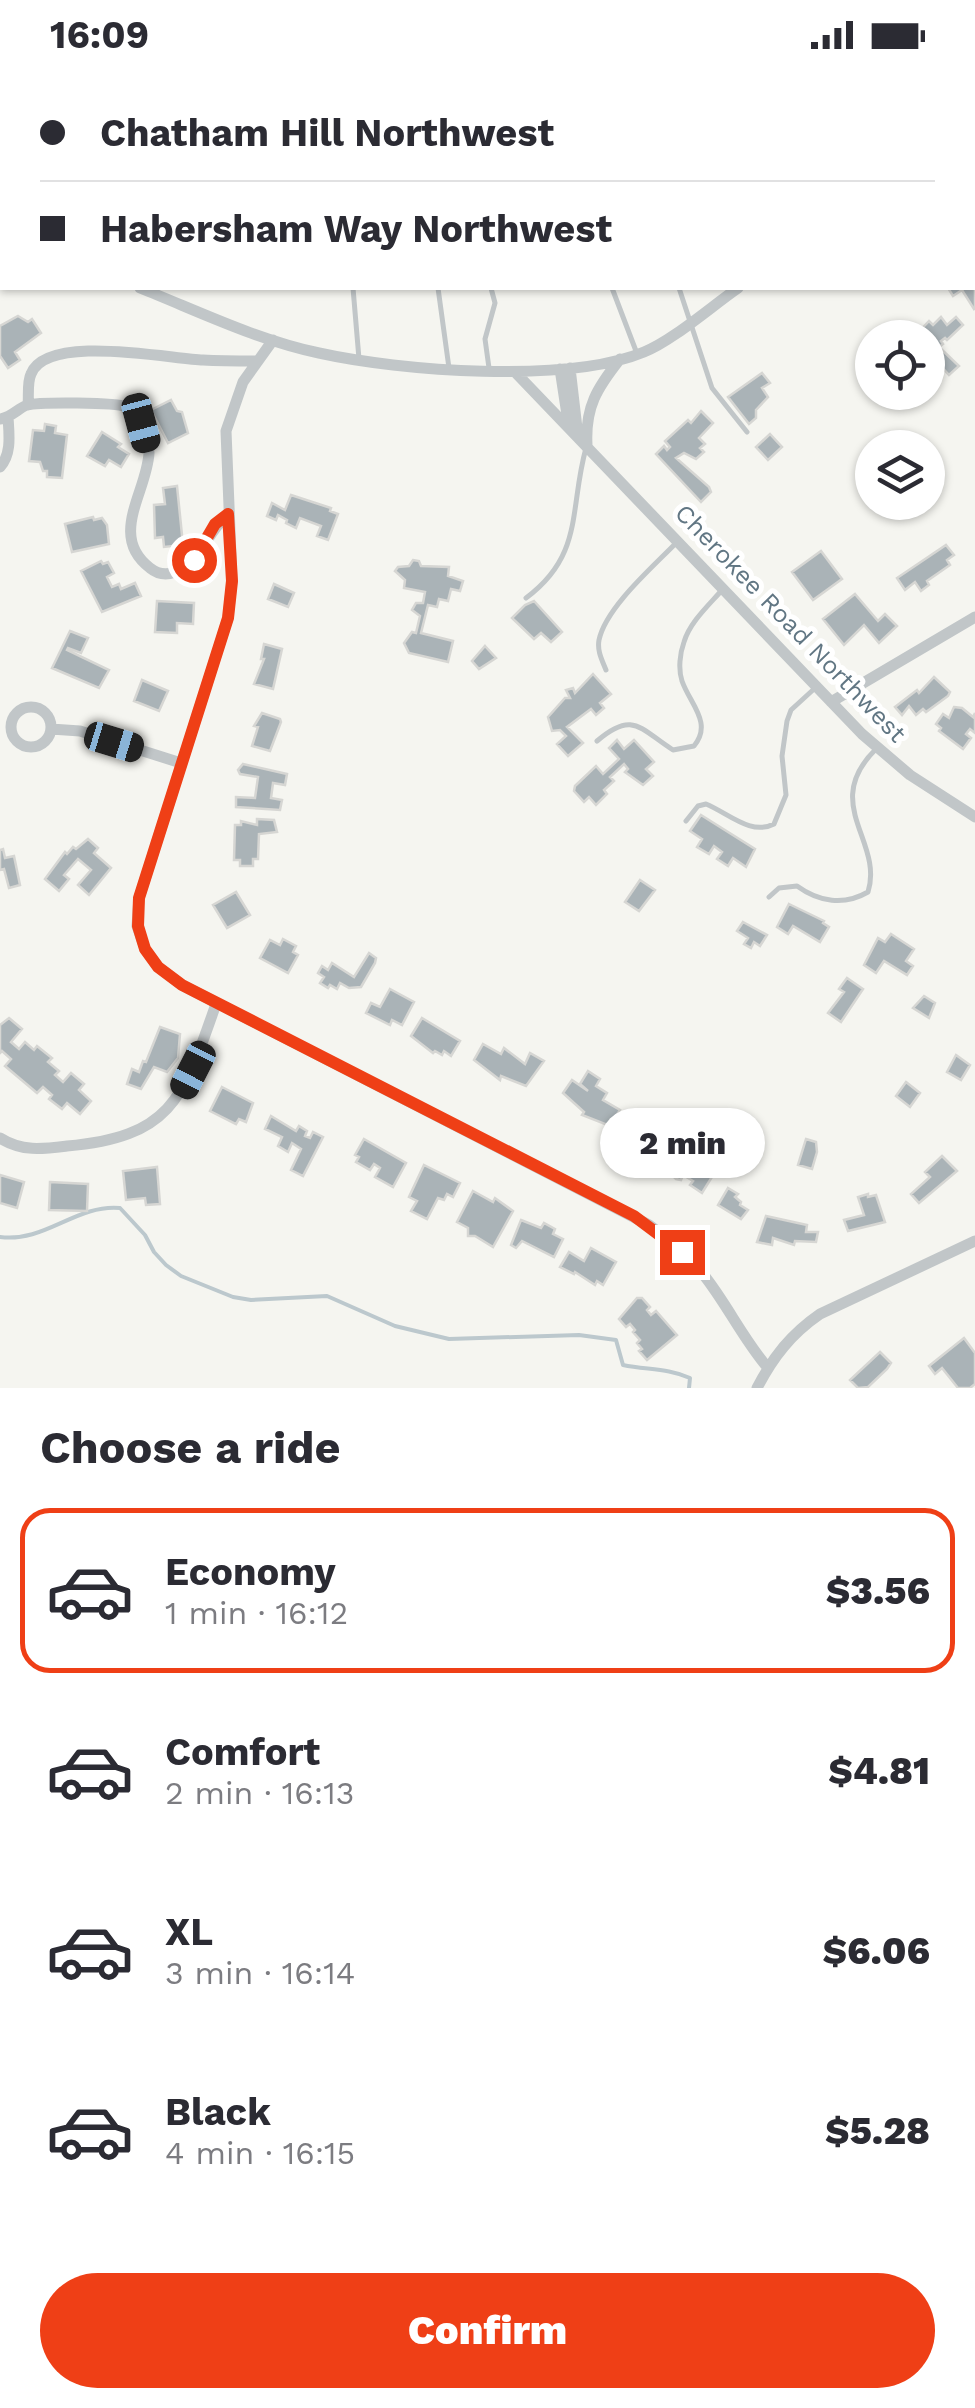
<!DOCTYPE html>
<html lang="en">
<head>
<meta charset="utf-8">
<style>
  body { margin:0; font-family:"Work Sans",sans-serif; background:#f7f7f7; color:#2b2b33; height:100vh; display:flex; flex-direction:column; font-size:38px; white-space:nowrap }
  * { box-sizing:border-box; margin:0 }
  p { font-size:32px; color:#7c7c81 }
  .icon { flex:none; width:55px; height:55px; fill:none; stroke:currentColor; stroke-width:2; stroke-linecap:round; stroke-linejoin:round }
  .map { position:relative; height:1318px; overflow:hidden }
  .drawer { display:flex; flex-direction:column; background:#fff; flex:1 }
  .drawer>* { flex:none }
  .hud { position:absolute; left:0px; top:0px; width:975px; height:220px; box-shadow:0 2px 8px #0004; display:grid; align-content:center; height:220px; padding:0 40px; background:#fff }
  .tools { position:absolute; left:855px; top:250px; display:grid; gap:20px }
  .tools a { display:grid; place-items:center; width:90px; height:90px; border-radius:50%; background:#fff; box-shadow:0 2px 8px #0004; font-size:50px }
  .end { position:absolute; width:45px; height:45px; margin:-22px; border:12px solid #ef3f16; background:#fff; box-shadow:0 0 0 5px #fff }
  .from { border-radius:50% }
  .bubble { position:absolute; height:70px; border-radius:35px; background:#fff; box-shadow:0 2px 8px #0004; font-size:32px; font-weight:800; line-height:70px; text-align:center }
  .car { position:absolute; width:30px; height:60px; margin:-30px -15px; border-radius:12px; box-shadow:0 0 8px 2px #0007; background:linear-gradient(#222 24%,#8ab4d8 0 40%,#222 0 76%,#8ab4d8 0 86%,#222 0) }
  .hud b { display:flex; align-items:center; gap:35px; height:95px; font-size:38px }
  .hud b+b { border-top:2px solid #e1e1e2 }
  .hud i { width:25px; height:25px; background:#2b2b33 }
  ul { padding:0; list-style:none }
  li { display:flex; align-items:center; gap:30px; height:165px; margin:0 20px 15px; padding:0 20px; border:5px solid transparent; border-radius:30px }
  li div { flex:1 }
  li b { display:block; font-size:38px }
  li em { font-style:normal; font-weight:800 }
  li.current { border-color:#ef3f16 }
  li>.icon { width:90px; height:90px; stroke-width:1.5 }
  h2 { padding:0 40px; font-size:45px; line-height:120px }
  .primary-button { display:flex; gap:20px; margin-top:auto; padding:20px 40px }
  .primary-button a { flex:1; height:115px; border-radius:60px; background:#ef3f16; color:#fff; font-size:40px; font-weight:800; line-height:115px; text-align:center }
  .status { display:flex; justify-content:space-between; align-items:center; height:70px; padding:0 50px; background:#fff; direction:ltr }
  .status svg { height:28px; fill:currentColor }
  .map>svg:first-child { display:block }
  .lines { fill:none; stroke-linecap:round; stroke-linejoin:round }
  .stream { stroke:#bcc8cd; stroke-width:4 }
  .building { fill:#aab3b7; stroke:#d6d6d3; stroke-width:2.5 }
  .service { stroke:#c1c6c8; stroke-width:5 }
  .minor { stroke:#c1c6c8; stroke-width:11 }
  .route { stroke:#ef3f16; stroke-width:12 }
  .labels { text-anchor:middle; stroke-width:10; stroke-linejoin:round; paint-order:stroke }
  .street-label { font-size:25px; fill:#617683; stroke:#fff }
</style>
</head>
<body>
<div class="status"><b>16:09</b><svg viewBox="0 0 49 12"><path d="M0 12V9h3v3zM5 12V6h3v6zM10 12V3h3v9zM15 12V0h3v12zM26 1h20v11H26zM47 4h2v5h-2z"/></svg></div>
<div class="map">
<svg width="975" height="1318" viewBox="0 0 975 1318">
  <rect width="100%" height="100%" fill="#f5f5f0"/>
  <g class="lines">
    <path class="stream" d="M0 1167C45 1173 76 1134 120 1138L145 1165 154 1182 166 1195 181 1206 233 1227 251 1230 327 1226 395 1256 449 1269 579 1265 616 1270 623 1295C647 1300 668 1298 690 1308L689 1318"/>
  </g>
  <path class="building" d="M144 0H253L263 2H143Z
    M975 196V238L974 239 962 220 953 226 948 218H972Z
    M18 246 28 252 32 249 41 263 15 282 20 290 8 298 0 286V256Z
    M941 247 947 255 956 247 963 255 947 270 945 268 941 271 943 274 939 277 959 296 949 305 928 282V268H913L929 251 933 255Z
    M762 303 770 313 762 318 768 327 756 340V348L749 354 728 327Z
    M171 330 177 341 182 342 188 363 168 373 151 340Z
    M701 341 713 353 699 368 705 374 700 378 704 382 696 389 684 383 676 388 709 417 711 422 701 432 656 384 664 376 667 380 670 377 665 371 688 350 691 353Z
    M45 354 56 356 55 363 67 365 62 408 47 407V401H43L40 392 29 391 33 360 44 361Z
    M102 362 121 374 118 377 129 384 121 397 109 390 105 396 87 386Z
    M770 364 782 377 768 390 756 377Z
    M177 416 183 475 164 477 163 467 155 468 154 435 165 434 163 418Z
    M291 425 331 438 330 441 338 444 328 470 317 466 321 456 300 448 296 458 286 453 287 450 278 445 276 450 267 446 272 433 285 440Z
    M93 447 94 450 102 448 107 455 109 474 72 482 65 454Z
    M946 475 954 485 947 490 950 495 927 511 929 515 921 521 915 512 905 520 897 508Z
    M821 481 842 509 813 530 792 502Z
    M413 490 419 491 421 496 449 497 448 506 463 511 460 521 451 519 448 531 439 529 437 537 428 535 421 563 453 571 448 592 409 583 404 573 412 562 416 563 420 546 412 540 416 533H423L425 522 404 518 405 510 395 501 398 497 409 496Z
    M101 491 103 494 108 492 114 503 107 507 112 517 119 514 121 519 135 513 141 526 102 542 81 501Z
    M274 514 294 523 288 537 268 529Z
    M855 524 878 551 885 544 897 556 879 573 864 555 844 575 823 549Z
    M157 531 194 533 193 554 177 553V563L155 562Z
    M534 531 562 562 551 572 541 563 534 569 512 548 525 535Z
    M70 561 88 568 81 583 68 578 67 580 109 600 99 618 52 598Z
    M264 574 282 579 273 619 254 614 264 589H261Z
    M485 576 496 588 479 599 472 591Z
    M593 604 611 624 600 633 604 638 596 645 591 639 567 657 583 673 568 686 557 674 566 666 560 660 552 661 548 647 565 628H570L566 620 573 618 575 623Z
    M934 607 950 622 948 626 926 642 923 639 916 645 909 636 902 645 895 637 917 620 919 623Z
    M142 610 168 621 159 641 134 631Z
    M954 637 962 638 973 647 975 643V663L970 659 966 664 971 668 963 679 939 661 941 658 936 654 943 644 949 648Z
    M262 643 280 649 281 652 270 681 252 676 258 657 254 656Z
    M617 670 624 679 634 670 654 692 646 699 653 706 643 715 625 702 628 699 624 694 610 707 614 711 604 720 607 724 596 735 589 727 584 732 574 721 575 716 596 696 603 704 619 689 609 678Z
    M243 694 287 704 285 715 273 713 271 728 282 730 280 740 236 737V727L255 728 258 707 240 704 238 700Z
    M701 745 755 779 746 797 733 788 728 796 717 789 722 782 714 776 709 784 697 777 702 769 690 761Z
    M257 749 274 750 277 762 259 764 258 789H253V796H240V790H234L235 755H241V751L257 755Z
    M88 769 98 778 94 783 111 798 89 825 78 815 91 800 78 789 64 805 69 809 59 821 45 809 65 782 67 784 73 777 76 779Z
    M3 779 5 788 14 786 20 815 9 818 4 799 0 800V780Z
    M640 810 655 820 639 841 625 832Z
    M236 822 250 845 227 858 213 835Z
    M789 834 824 851 823 853 829 857 820 872 793 856 788 864 777 857Z
    M743 852 767 865 760 876 754 872 751 878 744 874 748 868 737 861Z
    M891 864 914 879 906 891 913 896 907 905 884 891 876 903 864 895 878 868 885 872Z
    M283 869 296 876 293 882 298 885 288 903 260 888 270 870 280 875Z
    M369 883 376 888 375 893 361 917 349 918 340 913 337 919 330 915 328 918 320 913 324 907 318 903 322 896 328 900 332 893 354 907Z
    M847 908 863 919 841 952 828 943 844 922 839 919Z
    M390 919 414 932 402 955 392 950 390 955 366 943 371 933 380 937Z
    M924 926 935 933 929 948 913 938Z
    M9 948 22 959 11 972 19 979 25 972 34 980 37 976 52 988 48 992 59 1001 55 1005 63 1012 71 1003 84 1014 79 1020 91 1031 80 1044 67 1033 62 1039 49 1029 52 1025 43 1017 37 1023 5 996 11 989 2 981 0 983V955Z
    M422 948 460 971 451 986 444 981 442 985 435 981 433 983 411 966Z
    M160 957 180 964 178 988 167 1002 154 997 141 1019 127 1014 132 999 139 1002 143 991 146 992Z
    M483 974 501 984 504 978 525 994 530 983 544 991 526 1016 501 1006 500 1010 474 990Z
    M956 985 970 995 961 1010 947 1002Z
    M588 1001 600 1009 596 1016 607 1023 603 1030 620 1040 610 1056 582 1045 584 1042 563 1023 572 1010 588 1021 580 1014Z
    M906 1012 920 1023 910 1037 896 1026Z
    M222 1017 253 1033 246 1052 239 1049 236 1054 210 1041Z
    M650 1042 661 1049 656 1057 663 1061 650 1084 619 1064 631 1046 643 1053Z
    M271 1046 296 1061 299 1056 307 1061 305 1066 310 1068 313 1062 323 1067 303 1106 291 1100 301 1079 292 1073 288 1082 278 1076 282 1067 265 1059Z
    M698 1057 710 1065 694 1088 703 1094 713 1084 719 1088 716 1091 720 1094 702 1123 690 1115 693 1111 683 1105 681 1110 676 1109 669 1102 673 1096 670 1093 686 1068 689 1070Z
    M364 1069 406 1093 393 1117 375 1107 380 1098 374 1094 370 1100 356 1092 359 1087 355 1085Z
    M806 1069 816 1072 817 1082 812 1099 798 1095Z
    M942 1086 957 1101 919 1133 911 1124 930 1107 925 1102Z
    M424 1095 460 1113 453 1127 447 1124 444 1130 438 1128 427 1149 411 1141 417 1131 409 1127Z
    M157 1097 160 1134 146 1135 145 1128 126 1130 123 1101Z
    M0 1105 24 1112 17 1138 0 1133Z
    M50 1112 88 1114 87 1141 49 1140Z
    M728 1118 738 1124 735 1127 741 1132 740 1135 748 1140 741 1149 718 1135Z
    M473 1121 493 1132 495 1128 513 1141 493 1177 475 1166H468V1158L457 1152Z
    M868 1124V1127L876 1125 885 1152 848 1161 844 1150 864 1145 858 1127Z
    M766 1146 807 1155 806 1162H818L816 1172 795 1171 794 1175 773 1168 772 1175 757 1172Z
    M521 1150 541 1158 544 1153 555 1159 553 1164 563 1169 554 1187 522 1171 516 1178 511 1175Z
    M591 1178 616 1192 603 1215 597 1211 595 1215 575 1202 574 1204 560 1197 569 1182 584 1191Z
    M637 1228H642L650 1237 647 1240 651 1245 656 1241 677 1265 647 1290 639 1281 642 1279 637 1273 640 1270 633 1262 635 1260 630 1254 626 1257 619 1249Z
    M964 1268 975 1283V1314L970 1318H958L942 1298 935 1304 929 1296Z
    M880 1282 891 1293 887 1299 868 1317 858 1318 850 1310Z"/>
  <g class="lines">
    <path class="service" d="M353 218 359 289
      M438 218 449 298
      M612 218 636 281
      M679 218 712 318 747 362
      M489 298 485 269 495 233 491 218
      M526 528C584 485 569 439 586 378
      M606 600C602 590 597 581 599 570 606 537 654 496 677 472
      M597 671C633 640 640 659 673 680L694 676C713 653 690 634 682 611 678 599 680 583 684 572 690 552 709 535 722 520
      M686 751 698 736 706 734C728 743 751 766 774 754L786 725 782 686 787 651 791 640 814 619
      M769 827 779 818 797 816C819 832 844 836 868 822 884 771 820 734 876 679"/>
    <path class="minor" d="M972 52 975 51
      M0 172H2
      M140 218C198 241 257 270 319 283 400 301 567 314 644 282 672 271 712 236 738 218
      M273 270 243 312 226 361 232 511 228 548 139 828 137 856 145 879 158 897 182 915 649 1155C669 1170 688 1185 703 1204 727 1234 743 1269 768 1298
      M570 298 578 367
      M560 299 569 358
      M515 302 862 664 910 705 975 747
      M28 335C29 326 27 312 31 304 47 263 170 289 203 290 221 291 240 291 258 291
      M0 349C12 347 17 339 27 335 38 332 117 332 126 337 139 344 149 368 149 383 147 422 108 466 150 498 161 507 173 505 185 497 204 484 209 459 228 445
      M587 375C585 337 597 318 620 289
      M0 397C12 384 9 364 8 347
      M831 632 975 547
      M11 657a20 20 0 1 1 40 0a20 20 0 1 1-40 0Z
      M51 659 80 661 181 693
      M0 1068C22 1082 43 1079 67 1076 174 1067 184 1025 216 934
      M757 1318C773 1287 791 1264 820 1244L975 1171"/>
  </g>
  <g class="lines">
    <path class="route" d="M194 490 215 454 228 444 232 511 228 548 139 828 138 856 145 879 158 897 182 915 634 1146 682 1182"/>
  </g>
  <g class="labels">
    <g class="street-label">
      <text transform="translate(791 553) rotate(46)" y="9">Cherokee Road Northwest</text>
    </g>
  </g>
</svg>
<div class="tools">
<a><svg class="icon" aria-label="locate" viewBox="0 0 24 24"><circle cx="12" cy="12" r="6"/><path d="M12 2v4M12 18v4M2 12h4M18 12h4"/></svg></a>
<a><svg class="icon" aria-label="layers" viewBox="0 0 24 24"><path d="M12 4l9 5-9 5-9-5zM3 14l9 5 9-5"/></svg></a>
</div>
<i class="end from" style="left:194px;top:490px"></i>
<i class="end" style="left:682px;top:1182px"></i>
<div class="bubble" style="left:600px;top:1038px;width:165px">2 min</div>
<i class="car" style="left:141px;top:353px;rotate:165deg"></i>
<i class="car" style="left:114px;top:672px;rotate:107deg"></i>
<i class="car" style="left:193px;top:1000px;rotate:207deg"></i>
<div class="hud">
<b><i class="from"></i>Chatham Hill Northwest</b>
<b><i></i>Habersham Way Northwest</b>
</div>
</div>
<section class="drawer">
<h2>Choose a ride</h2>
<ul>
<li class="current"><svg class="icon" aria-label="car" viewBox="0 0 24 24"><path d="M5 17H2v-5l4-1 3-4h7l3 4 3 1v5h-3M9 17h6M6 11h13"/><circle cx="7" cy="17" r="2"/><circle cx="17" cy="17" r="2"/></svg><div><b>Economy</b><p>1 min · 16:12</p></div><em>$3.56</em></li>
<li><svg class="icon" aria-label="car" viewBox="0 0 24 24"><path d="M5 17H2v-5l4-1 3-4h7l3 4 3 1v5h-3M9 17h6M6 11h13"/><circle cx="7" cy="17" r="2"/><circle cx="17" cy="17" r="2"/></svg><div><b>Comfort</b><p>2 min · 16:13</p></div><em>$4.81</em></li>
<li><svg class="icon" aria-label="car" viewBox="0 0 24 24"><path d="M5 17H2v-5l4-1 3-4h7l3 4 3 1v5h-3M9 17h6M6 11h13"/><circle cx="7" cy="17" r="2"/><circle cx="17" cy="17" r="2"/></svg><div><b>XL</b><p>3 min · 16:14</p></div><em>$6.06</em></li>
<li><svg class="icon" aria-label="car" viewBox="0 0 24 24"><path d="M5 17H2v-5l4-1 3-4h7l3 4 3 1v5h-3M9 17h6M6 11h13"/><circle cx="7" cy="17" r="2"/><circle cx="17" cy="17" r="2"/></svg><div><b>Black</b><p>4 min · 16:15</p></div><em>$5.28</em></li>
</ul>
<div class="primary-button"><a>Confirm</a></div>
</section>
</body>
</html>
